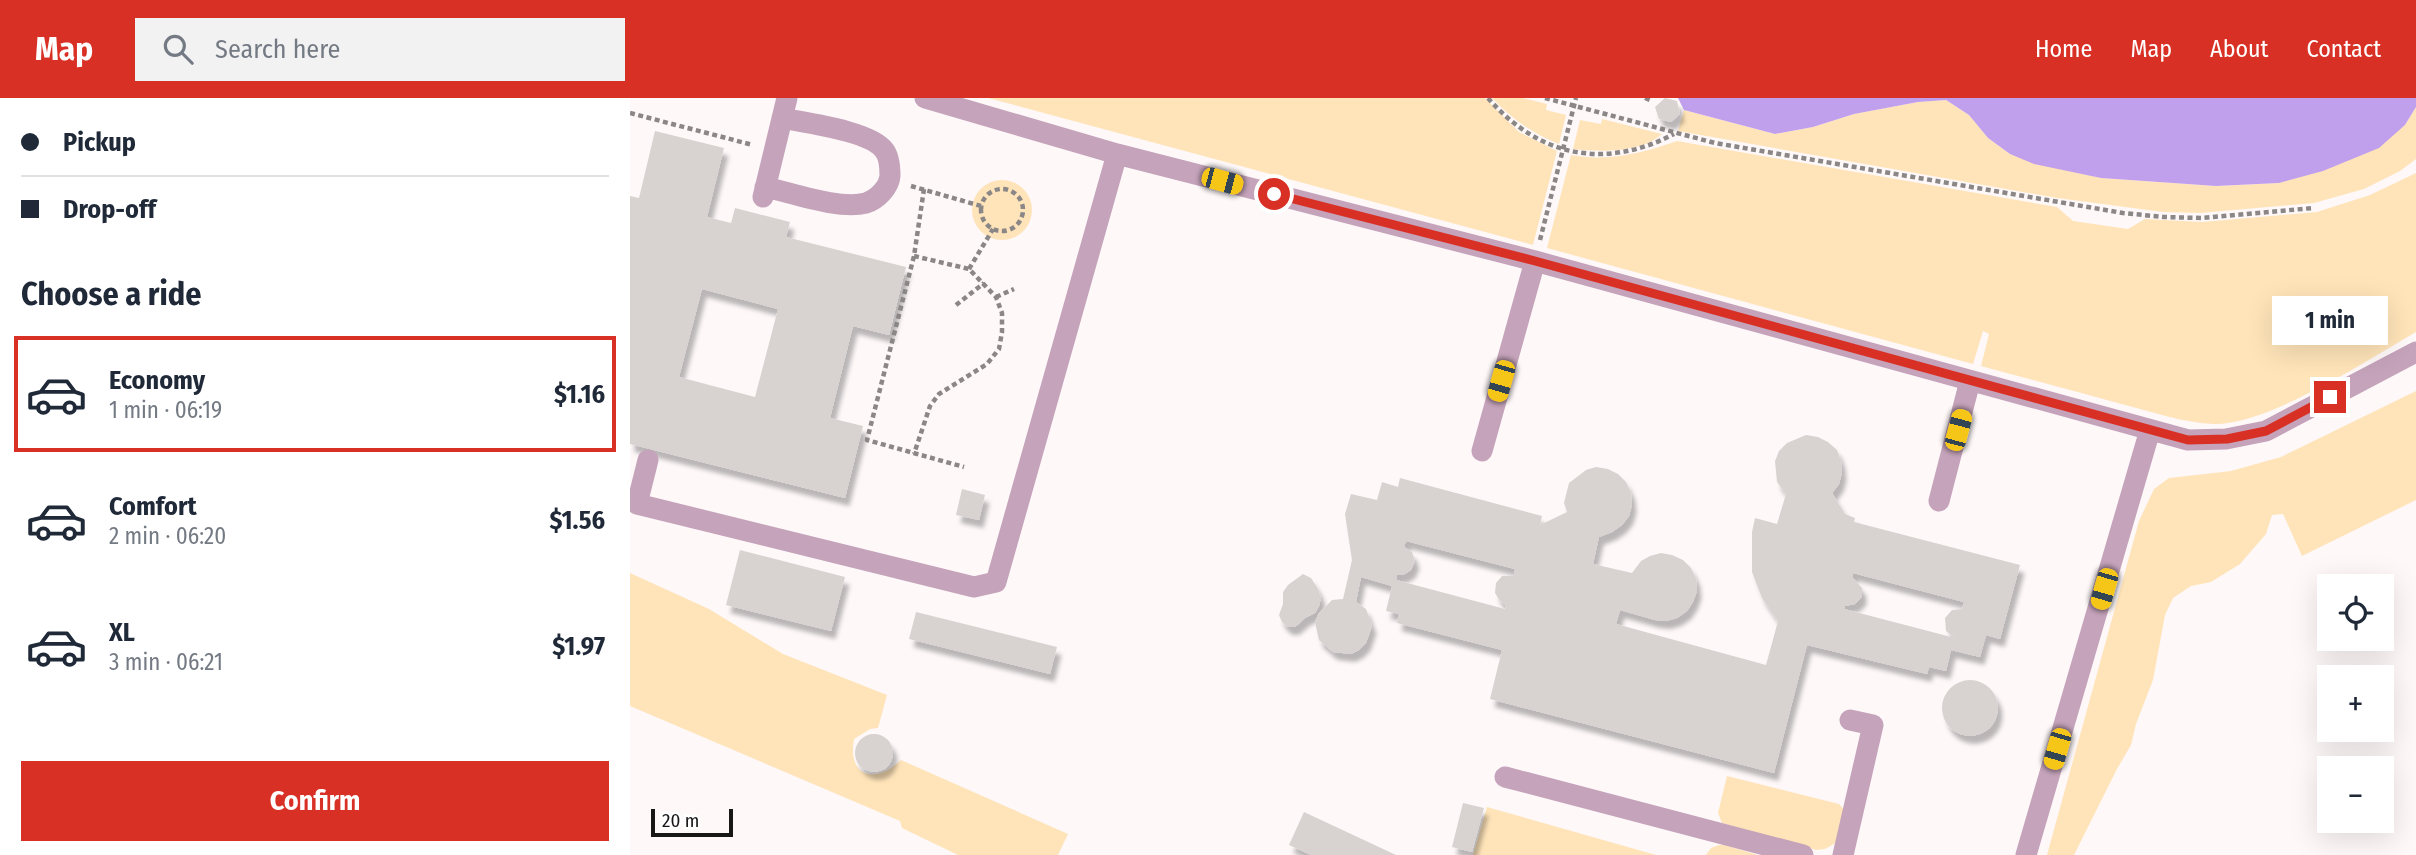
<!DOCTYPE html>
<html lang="en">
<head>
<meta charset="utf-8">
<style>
  body { margin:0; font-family:"Fira Sans Condensed",sans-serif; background:#f2f2f3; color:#1f2937; height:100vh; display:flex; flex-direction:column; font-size:26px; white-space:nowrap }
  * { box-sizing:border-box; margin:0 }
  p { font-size:23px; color:#747a83 }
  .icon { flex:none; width:38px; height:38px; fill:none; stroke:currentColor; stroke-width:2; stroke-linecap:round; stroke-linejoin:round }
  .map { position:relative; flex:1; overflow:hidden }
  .side { display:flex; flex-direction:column; background:#fff; width:630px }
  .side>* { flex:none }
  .top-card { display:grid; align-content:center; height:154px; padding:0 21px; background:#fff }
  .buttons { position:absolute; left:1687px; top:476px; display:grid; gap:14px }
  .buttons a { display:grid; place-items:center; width:77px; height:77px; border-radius:0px; background:#fff; box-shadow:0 7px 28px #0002; font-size:35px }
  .scale { position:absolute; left:21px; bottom:18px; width:82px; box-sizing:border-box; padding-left:7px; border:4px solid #181616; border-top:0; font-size:19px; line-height:24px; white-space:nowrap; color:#181616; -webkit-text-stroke:5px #fff; paint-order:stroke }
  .end { position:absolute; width:32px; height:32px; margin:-16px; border:9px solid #d93025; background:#fff; box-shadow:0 0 0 4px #fff }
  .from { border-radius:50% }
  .bubble { position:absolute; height:49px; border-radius:0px; background:#fff; box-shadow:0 7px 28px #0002; font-size:23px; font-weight:700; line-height:49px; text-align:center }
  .car { position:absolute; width:21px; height:42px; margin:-21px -10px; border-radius:9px; box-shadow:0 0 5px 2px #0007; background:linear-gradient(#f5c518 24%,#345 0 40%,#f5c518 0 76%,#345 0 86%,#f5c518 0) }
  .top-card b { display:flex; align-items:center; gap:24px; height:66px; font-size:26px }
  .top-card b+b { border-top:2px solid #e0e1e3 }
  .top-card i { width:18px; height:18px; background:#1f2937 }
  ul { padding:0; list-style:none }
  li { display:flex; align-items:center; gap:21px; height:116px; margin:0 14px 10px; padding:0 7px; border:4px solid transparent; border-radius:0px }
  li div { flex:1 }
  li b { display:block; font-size:26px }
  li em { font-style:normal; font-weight:700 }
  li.on { border-color:#d93025 }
  li>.icon { width:63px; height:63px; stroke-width:1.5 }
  h2 { padding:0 21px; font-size:32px; line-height:84px }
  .button { display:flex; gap:14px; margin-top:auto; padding:14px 21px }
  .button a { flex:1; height:80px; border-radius:0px; background:#d93025; color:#fff; font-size:28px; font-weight:700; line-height:80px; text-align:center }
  header { display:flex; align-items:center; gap:42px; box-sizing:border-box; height:98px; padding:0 35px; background:#d93025; color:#fff }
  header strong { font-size:33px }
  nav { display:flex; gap:38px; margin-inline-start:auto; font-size:24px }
  .search { width:490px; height:63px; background:#f2f2f3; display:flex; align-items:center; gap:18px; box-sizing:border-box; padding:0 24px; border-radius:0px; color:#747a83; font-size:26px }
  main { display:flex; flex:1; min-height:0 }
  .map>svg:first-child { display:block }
  .green { fill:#ffe4b9 }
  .water { fill:#c0a0ed }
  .building { fill:#d8d3d1; fill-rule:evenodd; filter:url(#shadow) }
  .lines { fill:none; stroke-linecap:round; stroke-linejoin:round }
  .path { stroke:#8b8787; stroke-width:4.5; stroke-dasharray:5 3.5; stroke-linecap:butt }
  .minor { stroke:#c5a3ba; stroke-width:21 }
  .route { stroke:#d93025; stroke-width:9 }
</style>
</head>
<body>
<header>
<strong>Map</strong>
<div class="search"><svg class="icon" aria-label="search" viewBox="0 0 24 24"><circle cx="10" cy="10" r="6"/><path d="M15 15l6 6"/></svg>Search here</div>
<nav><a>Home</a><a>Map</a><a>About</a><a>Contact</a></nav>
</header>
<main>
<section class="side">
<div class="top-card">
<b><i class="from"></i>Pickup</b>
<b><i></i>Drop-off</b>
</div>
<h2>Choose a ride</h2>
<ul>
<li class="on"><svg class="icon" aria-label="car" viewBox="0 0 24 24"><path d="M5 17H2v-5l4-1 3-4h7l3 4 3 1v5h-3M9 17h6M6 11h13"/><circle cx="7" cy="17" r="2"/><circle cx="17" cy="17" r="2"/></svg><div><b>Economy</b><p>1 min · 06:19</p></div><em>$1.16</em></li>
<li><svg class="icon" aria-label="car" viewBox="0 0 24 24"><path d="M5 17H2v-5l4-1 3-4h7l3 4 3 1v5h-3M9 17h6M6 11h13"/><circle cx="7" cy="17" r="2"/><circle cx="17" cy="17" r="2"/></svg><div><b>Comfort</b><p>2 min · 06:20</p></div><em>$1.56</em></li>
<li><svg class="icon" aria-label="car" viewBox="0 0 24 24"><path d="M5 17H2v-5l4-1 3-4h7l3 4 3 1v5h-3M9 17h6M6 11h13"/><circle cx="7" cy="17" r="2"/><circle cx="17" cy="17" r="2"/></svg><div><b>XL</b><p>3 min · 06:21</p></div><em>$1.97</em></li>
</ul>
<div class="button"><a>Confirm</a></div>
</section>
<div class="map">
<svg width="1786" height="757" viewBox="0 0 1786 757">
  <defs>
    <filter id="shadow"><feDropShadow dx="4.5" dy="8" stdDeviation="2" flood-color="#0004"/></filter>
  </defs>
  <rect width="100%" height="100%" fill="#fef8f9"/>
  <path class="green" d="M358 0H855L889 34 927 53 903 147Z
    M862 0H893L917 6 916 12 936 17 929 46C903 36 881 20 862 0Z
    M1316 2 1339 17 1358 40 1380 56 1471 80 1586 88 1649 85 1775 27 1786 9V61L1770 73 1734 91 1684 105 1570 115 1533 114 1427 100 1048 33 1054 12 1145 36 1183 29 1224 16 1288 4Z
    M972 21 1032 36C1011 55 970 54 943 51L950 22 971 26Z
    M1047 43 1427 109 1443 123 1498 131 1515 121 1572 124 1687 114 1740 97 1786 75V234C1738 262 1638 327 1584 326 1554 325 1523 314 1495 307 1447 294 1399 281 1351 268L1359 236 1353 233 1343 266 917 150 941 57C977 64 1013 55 1047 43Z
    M342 112a30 30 0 1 1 60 0a30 30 0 1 1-60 0Z
    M1786 293V402L1672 458 1653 416 1642 417 1636 436 1610 466 1581 484 1561 488 1543 500 1535 517 1523 582 1506 626 1501 647 1487 671 1444 757H1417L1509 423 1524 391 1539 380 1601 373 1651 359Z
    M0 475 79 511 153 556 257 597 248 630 240 631 224 641C217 680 246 686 271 662L438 736 428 757H328L272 730 270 723 0 608Z
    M1097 678 1209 706 1216 714 1211 742 1195 751 1186 752 1092 725 1088 715Z
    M857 709 1026 757H843Z
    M1089 747H1094L1128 757H1076L1081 750Z"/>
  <path class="water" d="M1048 0H1786V9L1775 27 1749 50 1693 73 1649 85 1586 88 1471 80 1404 66 1380 56 1358 40 1339 17 1316 2 1288 4 1224 16 1183 29 1145 36 1054 12Z"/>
  <path class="building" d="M1035 0 1047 3 1050 16 1041 24 1029 21 1025 9Z
    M25 33 94 50 77 119 101 125 105 110 160 124 156 139 276 169 259 237 223 228 200 320 233 328 215 400 0 346V98L9 100ZM72 191 148 211 125 299 49 279Z
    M1176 337 1188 339 1198 344 1207 352 1211 363 1212 375 1209 386 1202 395 1215 416 1225 420 1224 424 1390 467 1370 541 1356 537 1350 559 1321 552 1316 573 1299 569 1297 576 1177 547 1144 675 860 601 872 552 767 525 769 516 756 513 762 488 731 479 726 504 736 511 742 528 736 545 729 552 721 556 703 554 689 542 685 524 689 515 702 502 713 501 722 462 715 416 721 396 747 402 752 384 768 389 770 380 912 418 910 427 937 414 934 405 939 385 956 372 966 369 978 371 988 376 996 384 1001 395 1002 407 999 418 992 427 982 434 969 439 963 466 1002 475 1011 463 1020 458 1031 455 1042 457 1053 462 1061 470 1066 481 1067 493 1063 504 1057 513 1047 520 1036 523 1025 522 990 512 986 526 1136 567 1148 523 1132 500 1122 474V434L1125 420 1147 426 1156 396 1147 384 1145 363 1149 353 1157 345ZM776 443 885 471 884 478H872L866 485 865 495 870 503 876 507 875 511 766 482 767 477H773L781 472 785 463 782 454 774 449ZM1223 475 1334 504 1332 511 1322 512 1315 520 1316 533 1325 540 1214 511 1215 508 1225 506 1232 499V490L1222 479Z
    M332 391 355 397 349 422 326 417Z
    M110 452 215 479 201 533 96 507Z
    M673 476 681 480 688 491 691 500 689 508 685 515 675 520 665 529H658L652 524 649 517 653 506V494L658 487Z
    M286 514 427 549 420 576 279 541Z
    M1312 610a28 28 0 1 1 56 0a28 28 0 1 1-56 0Z
    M225 655a19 19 0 1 1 38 0a19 19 0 1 1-38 0Z
    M833 705 854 710 842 754 822 749Z
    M674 714 766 757H681L659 747Z"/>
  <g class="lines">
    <path class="path" d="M858 0C909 59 975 72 1044 36
      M915 0 1085 45 1493 115 1534 119 1571 120 1683 110
      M1015 0 1020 2
      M0 15 123 47
      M281 88 351 108
      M294 91 284 158 237 342 334 369
      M351 112a21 21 0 1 1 42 0a21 21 0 1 1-42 0Z
      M910 142 946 0
      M284 158 339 171 366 199 372 215V234L369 251 357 266 309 296 300 308 284 356
      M339 171 363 131
      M366 199 384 191
      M326 207 354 185"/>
    <path class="minor" d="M295 0 487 56 905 163 1558 342 1596 341 1636 333 1786 254
      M135 89C163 95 209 112 236 105 248 101 259 89 260 78 260 70 259 58 254 52 240 33 176 25 152 20
      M133 99 157 0
      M852 353 905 163
      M18 362 7 406 344 489 366 484 487 56
      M1309 403 1340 283
      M875 679 1173 757
      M1213 757 1243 627 1220 622
      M1396 757 1520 332"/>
  </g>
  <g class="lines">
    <path class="route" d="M644 96 905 163 1558 342 1597 341 1636 333 1700 299"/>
  </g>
</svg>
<div class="buttons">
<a><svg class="icon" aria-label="locate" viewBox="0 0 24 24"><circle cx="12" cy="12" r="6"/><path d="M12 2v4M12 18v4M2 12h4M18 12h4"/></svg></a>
<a>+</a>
<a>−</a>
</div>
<div class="scale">20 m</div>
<i class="end from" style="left:644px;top:96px"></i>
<i class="end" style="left:1700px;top:299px"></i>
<div class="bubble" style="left:1642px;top:198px;width:116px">1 min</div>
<i class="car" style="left:592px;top:83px;rotate:105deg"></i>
<i class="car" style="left:871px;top:283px;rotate:196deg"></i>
<i class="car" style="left:1328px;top:332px;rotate:15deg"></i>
<i class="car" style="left:1474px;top:491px;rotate:196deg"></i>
<i class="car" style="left:1427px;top:651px;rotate:196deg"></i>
</div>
</main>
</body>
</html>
